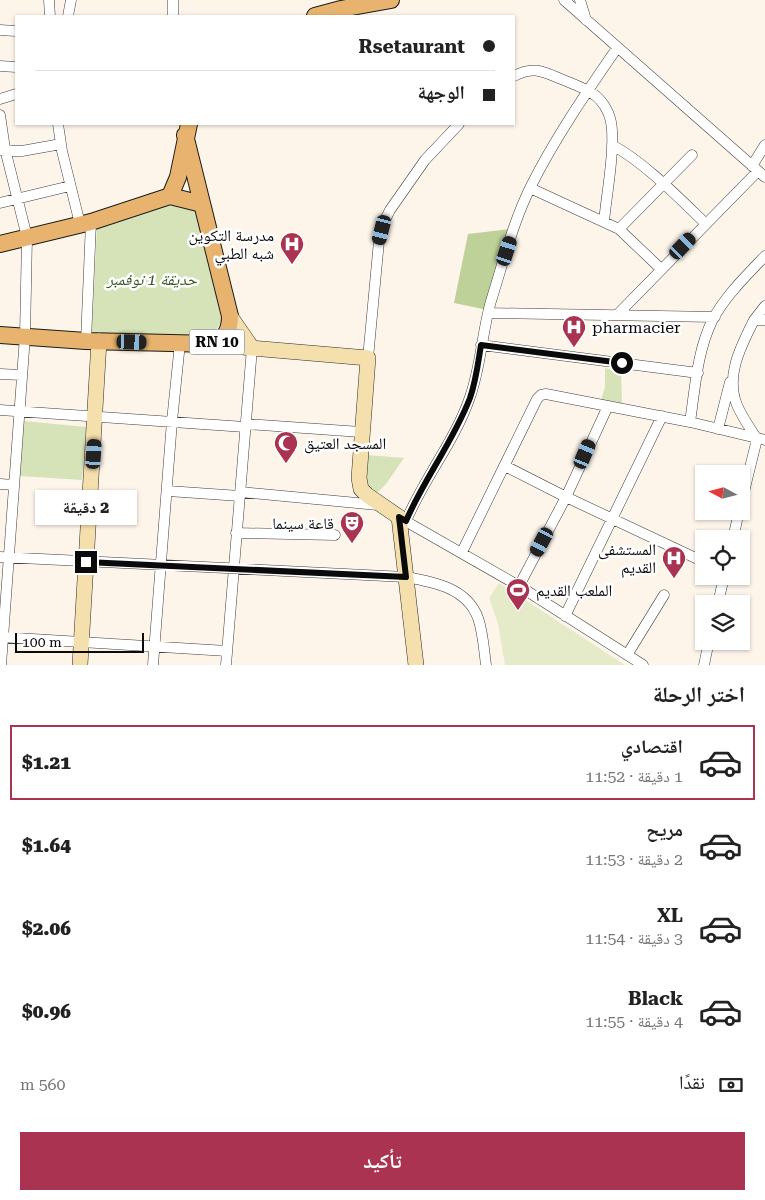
<!DOCTYPE html>
<html lang="ar">
<head>
<meta charset="utf-8">
<style>
  body { margin:0; font-family:"Roboto Serif","Noto Naskh Arabic",serif; background:#f2f2f2; color:#222; direction:rtl; height:100vh; display:flex; flex-direction:column; font-size:19px; white-space:nowrap }
  * { box-sizing:border-box; margin:0 }
  p { font-size:16px; color:#767676 }
  .icon { flex:none; width:28px; height:28px; fill:none; stroke:currentColor; stroke-width:2; stroke-linecap:round; stroke-linejoin:round }
  .map { position:relative; height:665px; overflow:hidden; direction:ltr }
  .drawer { display:flex; flex-direction:column; background:#fff; flex:1 }
  .drawer>* { flex:none }
  .guide { position:absolute; left:15px; top:15px; width:500px; height:110px; border-radius:0px; box-shadow:0 1px 4px #0004; direction:rtl; display:grid; align-content:center; height:110px; padding:0 20px; background:#fff }
  .needle { width:32px; rotate:277deg }
  .buttons { position:absolute; left:695px; top:465px; display:grid; gap:10px }
  .buttons a { display:grid; place-items:center; width:55px; height:55px; border-radius:0px; background:#fff; box-shadow:0 1px 4px #0004; font-size:25px }
  .scale { position:absolute; left:15px; bottom:12px; width:129px; box-sizing:border-box; padding-left:5px; border:2px solid #0a0a0a; border-top:0; font-size:14px; line-height:18px; white-space:nowrap; color:#0a0a0a; -webkit-text-stroke:4px #fff; paint-order:stroke }
  .end { position:absolute; width:22px; height:22px; margin:-11px; border:6px solid #0a0a0a; background:#fff; box-shadow:0 0 0 2px #fff }
  .from { border-radius:50% }
  .bubble { position:absolute; height:35px; border-radius:0px; background:#fff; box-shadow:0 1px 4px #0004; font-size:16px; font-weight:800; line-height:35px; text-align:center; direction:rtl }
  .car { position:absolute; width:15px; height:30px; margin:-15px -8px; border-radius:6px; box-shadow:0 0 4px 1px #0007; background:linear-gradient(#222 24%,#8ab4d8 0 40%,#222 0 76%,#8ab4d8 0 86%,#222 0) }
  .guide b { display:flex; align-items:center; gap:18px; height:48px; font-size:19px }
  .guide b+b { border-top:1px solid #e0e0e0 }
  .guide i { width:12px; height:12px; background:#222 }
  ul { padding:0; list-style:none }
  li { display:flex; align-items:center; gap:15px; height:75px; margin:0 10px 8px; padding:0 10px; border:2px solid transparent; border-radius:0px }
  li div { flex:1 }
  li b { display:block; font-size:19px }
  li em { font-style:normal; font-weight:800 }
  li.selected { border-color:#a93350 }
  li>.icon { width:45px; height:45px; stroke-width:1.5 }
  h2 { padding:0 20px; font-size:22px; line-height:60px }
  .pay { display:flex; align-items:center; gap:12px; height:55px; padding:0 20px; font-size:19px }
  .pay p { margin-inline-start:auto }
  .primary-button { display:flex; gap:10px; margin-top:auto; padding:10px 20px }
  .primary-button a { flex:1; height:58px; border-radius:0px; background:#a93350; color:#fff; font-size:20px; font-weight:800; line-height:58px; text-align:center }
  .map>svg:first-child { display:block }
  .green { fill:#d6e2b8 }
  .forest { fill:#bdd199 }
  .pitch { fill:#e5ebc9 }
  .lines { fill:none; stroke-linecap:round; stroke-linejoin:round }
  .street-casing { stroke:#3d3d3d; stroke-width:11 }
  .secondary-casing { stroke:#2c2c2c; stroke-width:16 }
  .primary-casing { stroke:#1b1b1b; stroke-width:18 }
  .street { stroke:#fff; stroke-width:10 }
  .secondary { stroke:#f5dfac; stroke-width:15 }
  .primary { stroke:#e8b36e; stroke-width:16 }
  .route { stroke:#0a0a0a; stroke-width:6 }
  .labels { text-anchor:middle; stroke-width:5; stroke-linejoin:round; paint-order:stroke }
  .shield { fill:#fff; stroke:#545454; stroke-width:1 }
  .shield-label { font-size:15px; font-weight:bold; fill:#0a0a0a }
  .poi-label { font-size:16px; fill:#0a0a0a; stroke:#fff; text-anchor:end }
  .park-label { font-size:16px; font-style:italic; fill:#395923; stroke:#fff }
</style>
</head>
<body>
<div class="map">
<svg width="765" height="665" viewBox="0 0 765 665">
  <rect width="100%" height="100%" fill="#fdf5ea"/>
  <path class="green" d="M168 203 191 207 196 212 222 321 212 335 196 341 92 332 97 226Z
    M605 368 621 372 622 404 601 400 605 387Z
    M24 421 86 427 82 480 20 476Z
    M367 455 404 458 386 484 376 494 365 480Z"/>
  <path class="forest" d="M510 229 488 310 454 303 468 234Z"/>
  <path class="pitch" d="M499 583 625 665H505L498 624 489 598Z"/>
  <g class="lines">
    <g class="street-casing">
      <path id="street" d="M49 0 50 16
        M564 0 765 177
        M580 0 586 20
        M68 16 71 0
        M173 16V0
        M0 30 16 31
        M0 66 16 67
        M514 76C533 66 542 71 561 79 573 84 586 88 596 96 602 101 608 110 610 118 617 141 606 197 604 222
        M0 99 16 94
        M0 115 5 149 27 237 25 336 1 665
        M58 124 62 151 80 224
        M612 145C644 162 679 198 706 224
        M0 150 22 151 61 144
        M752 166 765 145
        M530 188 619 229 692 155
        M0 203 70 186
        M619 229 661 269
        M488 313 715 317
        M617 315 758 171
        M754 320 765 306
        M86 341 91 222
        M481 345 698 373
        M368 358 379 241 385 220 390 210 425 160 459 124
        M0 374 22 375
        M0 410 245 427
        M690 422C695 389 697 352 712 321 725 296 746 276 765 256
        M246 424 361 432
        M718 429 730 382
        M505 466 566 497 704 562
        M0 484 14 485
        M168 491 240 496
        M240 492 378 505
        M741 504 757 439C750 428 742 417 737 405 725 376 741 346 754 320H765
        M400 518 519 586 643 665
        M406 521C424 478 455 441 470 397 481 366 482 332 491 301 503 263 513 222 531 186 555 138 586 93 617 48
        M236 533 335 535
        M733 539 739 511
        M462 552 537 399 541 395 546 394 690 422 765 440
        M0 557 406 577C434 582 467 588 478 618 483 632 484 650 486 665
        M519 586 566 497 608 406
        M718 604 724 576
        M565 616 662 416
        M0 637 227 651
        M627 655 664 595
        M153 665 172 421 180 343
        M226 665 252 348
        M704 665 709 641"/>
    </g>
    <g class="secondary-casing">
      <path id="secondary" d="M213 344 252 348 230 316
        M252 348 368 358 359 478 361 489 367 495 399 517 416 665
        M80 665 99 341"/>
    </g>
    <g class="primary-casing">
      <path id="primary" d="M315 16 341 9 391 0
        M170 196 202 204
        M0 244 91 222 170 196 178 177 189 124
        M0 335 86 341 213 344C226 337 230 330 230 316L185 135"/>
    </g>
    <use href="#street" class="street"/>
    <use href="#secondary" class="secondary"/>
    <use href="#primary" class="primary"/>
  </g>
  <g class="lines">
    <path class="route" d="M86 562 406 577 399 517 406 521C424 479 453 442 470 398 476 381 478 363 481 345L622 363"/>
  </g>
  <defs>
    <g id="hospital-pin" transform="scale(1.25)"><path d="M0 17L-7.5 6A9.5 9.5 0 1 1 7.5 6Z" fill="#a93350" stroke="#fff"/><path d="M-5-5h3v3.5h4V-5h3V5h-3V1.5h-4V5h-3Z" fill="#fff"/></g>
    <g id="mosque-pin" transform="scale(1.25)"><path d="M0 17L-7.5 6A9.5 9.5 0 1 1 7.5 6Z" fill="#a93350" stroke="#fff"/><path d="M3.5-4.9A6 6 0 1 0 3.5 4.9A5 5 0 1 1 3.5-4.9Z" fill="#fff"/></g>
    <g id="theatre-pin" transform="scale(1.25)"><path d="M0 17L-7.5 6A9.5 9.5 0 1 1 7.5 6Z" fill="#a93350" stroke="#fff"/><path d="M-5-5.5Q0-4 5-5.5V0Q5 5 0 6Q-5 5-5 0ZM-3.3-2.5H-1v1.5H-3.3ZM1-2.5H3.3v1.5H1ZM-2.8 1Q0 5.5 2.8 1Z" fill="#fff"/></g>
    <g id="stadium-pin" transform="scale(1.25)"><path d="M0 17L-7.5 6A9.5 9.5 0 1 1 7.5 6Z" fill="#a93350" stroke="#fff"/><path d="M0-5a6.5 5 0 1 0 0 10a6.5 5 0 1 0 0-10ZM-3.5-1.8h7v3.6h-7Z" fill="#fff"/></g>
  </defs>
  <g fill-rule="evenodd">
    <use href="#hospital-pin" x="292" y="244"/>
    <use href="#hospital-pin" x="574" y="327"/>
    <use href="#mosque-pin" x="286" y="443"/>
    <use href="#theatre-pin" x="352" y="523"/>
    <use href="#hospital-pin" x="674" y="558"/>
    <use href="#stadium-pin" x="518" y="590"/>
  </g>
  <g class="labels">
    <rect class="shield" x="189.5" y="329.5" width="55" height="25" rx="4"/>
    <g class="shield-label">
      <text x="217" y="347">RN 10</text>
    </g>
    <g class="poi-label">
      <text x="274" y="241">مدرسة التكوين<tspan x="274" dy="18">شبه الطبي</tspan></text>
      <text x="592" y="333" text-anchor="start">pharmacier</text>
      <text x="304" y="449" text-anchor="start">المسجد العتيق</text>
      <text x="334" y="529">قاعة سينما</text>
      <text x="656" y="555">المستشفى<tspan x="656" dy="18">القديم</tspan></text>
      <text x="536" y="596" text-anchor="start">الملعب القديم</text>
    </g>
    <g class="park-label">
      <text x="152" y="285">حديقة 1 نوفمبر</text>
    </g>
  </g>
</svg>
<div class="buttons">
<a><svg class="needle" viewBox="-14 -14 28 28"><path d="M0-13l5 13h-10z" fill="#e53935"/><path d="M0 13l5-13h-10z" fill="#767676"/></svg></a>
<a><svg class="icon" aria-label="locate" viewBox="0 0 24 24"><circle cx="12" cy="12" r="6"/><path d="M12 2v4M12 18v4M2 12h4M18 12h4"/></svg></a>
<a><svg class="icon" aria-label="layers" viewBox="0 0 24 24"><path d="M12 4l9 5-9 5-9-5zM3 14l9 5 9-5"/></svg></a>
</div>
<div class="scale">100 m</div>
<i class="end from" style="left:622px;top:363px"></i>
<i class="end" style="left:86px;top:562px"></i>
<div class="bubble" style="left:35px;top:490px;width:102px">2 دقيقة</div>
<i class="car" style="left:382px;top:230px;rotate:194deg"></i>
<i class="car" style="left:683px;top:246px;rotate:44deg"></i>
<i class="car" style="left:507px;top:251px;rotate:18deg"></i>
<i class="car" style="left:132px;top:342px;rotate:92deg"></i>
<i class="car" style="left:94px;top:454px;rotate:4deg"></i>
<i class="car" style="left:585px;top:454px;rotate:23deg"></i>
<i class="car" style="left:542px;top:542px;rotate:208deg"></i>
<div class="guide">
<b><i class="from"></i>Rsetaurant</b>
<b><i></i>الوجهة</b>
</div>
</div>
<section class="drawer">
<h2>اختر الرحلة</h2>
<ul>
<li class="selected"><svg class="icon" aria-label="car" viewBox="0 0 24 24"><path d="M5 17H2v-5l4-1 3-4h7l3 4 3 1v5h-3M9 17h6M6 11h13"/><circle cx="7" cy="17" r="2"/><circle cx="17" cy="17" r="2"/></svg><div><b>اقتصادي</b><p>1 دقيقة · 11:52</p></div><em>$1.21</em></li>
<li><svg class="icon" aria-label="car" viewBox="0 0 24 24"><path d="M5 17H2v-5l4-1 3-4h7l3 4 3 1v5h-3M9 17h6M6 11h13"/><circle cx="7" cy="17" r="2"/><circle cx="17" cy="17" r="2"/></svg><div><b>مريح</b><p>2 دقيقة · 11:53</p></div><em>$1.64</em></li>
<li><svg class="icon" aria-label="car" viewBox="0 0 24 24"><path d="M5 17H2v-5l4-1 3-4h7l3 4 3 1v5h-3M9 17h6M6 11h13"/><circle cx="7" cy="17" r="2"/><circle cx="17" cy="17" r="2"/></svg><div><b>XL</b><p>3 دقيقة · 11:54</p></div><em>$2.06</em></li>
<li><svg class="icon" aria-label="car" viewBox="0 0 24 24"><path d="M5 17H2v-5l4-1 3-4h7l3 4 3 1v5h-3M9 17h6M6 11h13"/><circle cx="7" cy="17" r="2"/><circle cx="17" cy="17" r="2"/></svg><div><b>Black</b><p>4 دقيقة · 11:55</p></div><em>$0.96</em></li>
</ul>
<div class="pay"><svg class="icon" aria-label="cash" viewBox="0 0 24 24"><path d="M3 7h18v10H3z"/><circle cx="12" cy="12" r="2"/></svg>نقدًا<p>560 m</p></div>
<div class="primary-button"><a>تأكيد</a></div>
</section>
</body>
</html>
